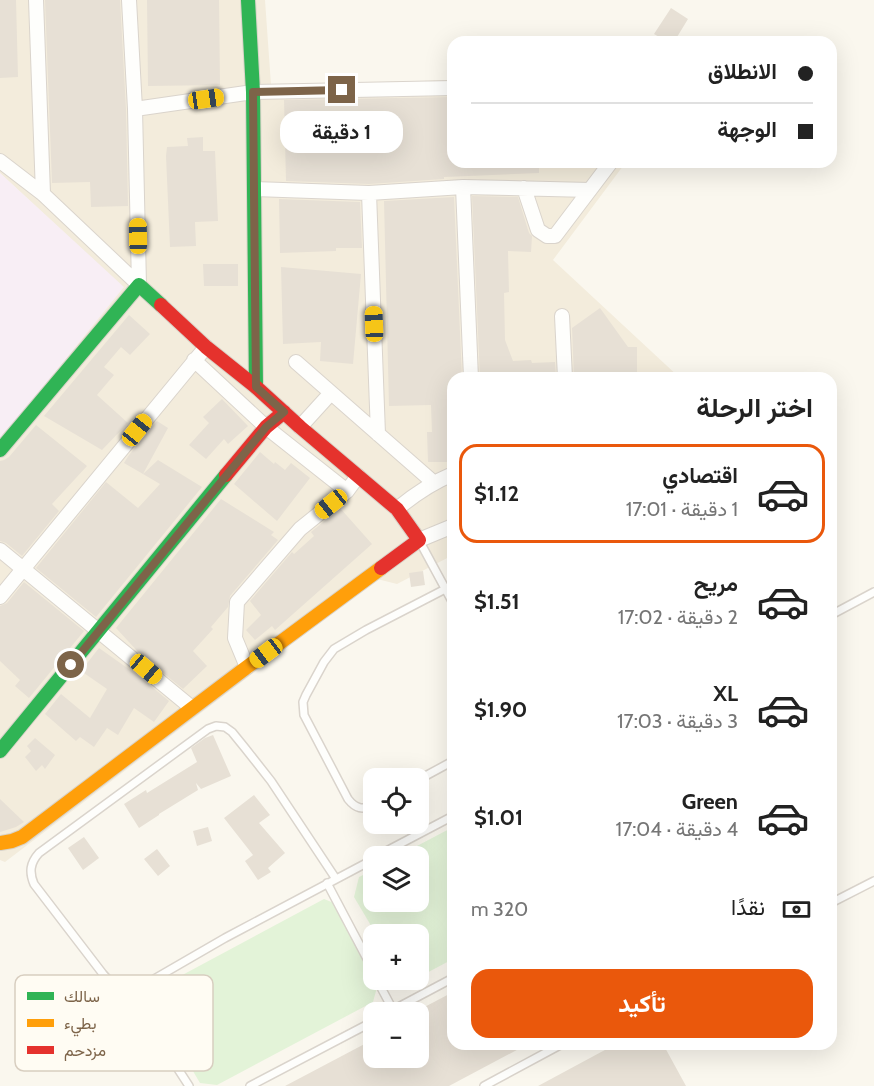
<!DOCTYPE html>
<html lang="ar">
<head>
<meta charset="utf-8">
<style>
  body { margin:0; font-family:Cabin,Vazirmatn,sans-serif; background:#f6f6f6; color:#222; direction:rtl; height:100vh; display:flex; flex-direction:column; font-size:22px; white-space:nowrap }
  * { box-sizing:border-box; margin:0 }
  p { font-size:20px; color:#767676 }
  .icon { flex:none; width:33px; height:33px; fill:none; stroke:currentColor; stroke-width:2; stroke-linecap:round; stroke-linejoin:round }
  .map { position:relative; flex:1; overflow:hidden; direction:ltr }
  .drawer { position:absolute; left:447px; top:372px; width:390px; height:678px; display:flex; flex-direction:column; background:#fff; border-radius:18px; box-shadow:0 6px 24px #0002; direction:rtl }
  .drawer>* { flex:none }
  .hud { position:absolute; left:447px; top:36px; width:390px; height:132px; border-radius:18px; box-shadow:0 6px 24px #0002; direction:rtl; display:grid; align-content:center; height:132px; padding:0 24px; background:#fff }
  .fabs { position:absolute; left:363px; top:768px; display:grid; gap:12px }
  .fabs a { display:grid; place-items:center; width:66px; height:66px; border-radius:12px; background:#fff; box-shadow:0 6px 24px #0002; font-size:30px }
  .end { position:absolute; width:27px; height:27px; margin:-14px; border:8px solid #7d6449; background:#fff; box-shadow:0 0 0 3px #fff }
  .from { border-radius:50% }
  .bubble { position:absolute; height:42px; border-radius:18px; background:#fff; box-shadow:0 6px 24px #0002; font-size:20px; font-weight:700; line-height:42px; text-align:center; direction:rtl }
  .car { position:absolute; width:18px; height:36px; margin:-18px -9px; border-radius:8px; box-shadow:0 0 4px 2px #0007; background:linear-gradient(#f5c518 24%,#345 0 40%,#f5c518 0 76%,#345 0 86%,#f5c518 0) }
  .hud b { display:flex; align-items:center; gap:21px; height:57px; font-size:22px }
  .hud b+b { border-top:2px solid #e0e0e0 }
  .hud i { width:15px; height:15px; background:#222 }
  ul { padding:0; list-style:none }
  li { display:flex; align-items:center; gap:18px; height:99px; margin:0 12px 9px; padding:0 12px; border:3px solid transparent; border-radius:18px }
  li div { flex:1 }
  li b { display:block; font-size:22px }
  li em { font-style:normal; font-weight:700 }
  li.current { border-color:#ea580c }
  li>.icon { width:54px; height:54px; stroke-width:1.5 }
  h2 { padding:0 24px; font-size:27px; line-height:72px }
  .pay { display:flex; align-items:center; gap:15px; height:66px; padding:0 24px; font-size:22px }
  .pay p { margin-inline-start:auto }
  .button { display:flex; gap:12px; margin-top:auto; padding:12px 24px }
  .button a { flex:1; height:69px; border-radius:18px; background:#ea580c; color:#fff; font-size:24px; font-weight:700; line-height:69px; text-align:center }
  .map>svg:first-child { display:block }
  .residential { fill:#f3ecdc }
  .education { fill:#f8eef5 }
  .green { fill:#e3f3d8 }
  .building { fill:#e7e0d5 }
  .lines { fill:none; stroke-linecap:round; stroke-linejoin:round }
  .lane-casing { stroke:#dad4cc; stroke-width:10 }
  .street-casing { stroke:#dad4cc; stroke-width:16 }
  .fast-casing { stroke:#d9d3c9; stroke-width:16 }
  .slow-casing { stroke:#d9d3c9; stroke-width:16 }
  .jam-casing { stroke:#d9d3c9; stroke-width:16 }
  .lane { stroke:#fefefc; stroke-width:7 }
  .street { stroke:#fefefc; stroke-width:14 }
  .fast { stroke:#30b455; stroke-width:14 }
  .slow { stroke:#ff9f0a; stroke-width:14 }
  .jam { stroke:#e5322d; stroke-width:14 }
  .route { stroke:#7d6449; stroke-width:8 }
  .key { fill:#fffcf3; stroke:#d8cec0; stroke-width:1.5 }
  .key-label { font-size:16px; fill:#7d6449 }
</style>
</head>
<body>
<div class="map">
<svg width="874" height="1086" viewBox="0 0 874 1086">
  <rect width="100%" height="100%" fill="#faf7ee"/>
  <path class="residential" d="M0 0H265L271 85 453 80V162H626L553 260 680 378H453V555L397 584 377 579 5 862 0 860V440L123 287 0 173Z"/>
  <path class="education" d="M0 173 124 287 0 440Z"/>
  <path class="green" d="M453 827V959L419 977 418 934H376L354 897 359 877 373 870 374 902H418V856H398Z
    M324 899 339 905 373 968 374 980H379L373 1002 217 1085 200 1083 154 1005 160 987Z"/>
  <path class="building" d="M0 0H16L18 77 0 78Z
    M45 0H120L126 109 128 206 91 207 90 182 52 183Z
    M147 0H219L220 85 148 86Z
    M671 8 688 19 674 42H668L654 34Z
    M453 97V162H539V173L444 177V179L369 184 286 181 284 100Z
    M203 137V151H215L218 221 195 222 196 246 170 247 166 156 167 147 188 146 187 138Z
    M472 196 518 197 529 233 532 236 531 252 508 251 509 292 504 293 505 340 513 361 531 360 532 363 555 362 556 378H480Z
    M454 197 462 378H453V462H428L427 432H432L431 405 389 406 384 201Z
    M279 199 360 202 362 248H336V251L280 253Z
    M203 264H238V286H204Z
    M281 267 361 274 353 364 320 361 321 342 283 344Z
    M600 308 628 347H637V378H574L572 328Z
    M129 315 150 334 130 355 121 347 104 367 114 375 97 395 128 423 102 450 44 416Z
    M222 399 248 426 228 444 224 439 206 459 189 445 209 423 203 417Z
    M157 421 168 428 143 474 124 463 129 455Z
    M36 425 87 466 52 504 59 511 22 556 6 543 0 541V461L4 460 9 457Z
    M260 452 274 464 275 462 285 470 291 463 310 478 277 521 234 484Z
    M158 460 202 487 96 617 36 568 106 482 138 508 160 484 143 474Z
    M221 499 274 532 271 535 278 540 230 596 228 607 211 627 213 629 193 651 207 666 183 689 140 654 116 628Z
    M340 508 372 544 275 630 272 626 255 640 246 630 261 615 250 601 292 552 294 554 314 536 311 532Z
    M423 571 425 585 411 587 409 573Z
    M24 582 84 631 29 698 15 686 20 680 0 661V606L7 603Z
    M99 648 140 677 169 701 154 722 134 708 118 735 107 728 94 747 80 737 76 741 45 714 61 694 90 718 107 689 81 671Z
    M213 735 231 776 201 789 196 783 198 790 159 814V815L139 828 124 804 146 790 147 793 197 762 191 748 205 738Z
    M35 738 55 755 45 769 42 765 36 771 25 757 31 751 27 746Z
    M254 795 270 815 259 823 285 853 268 868 271 872 258 880 245 861 253 855 224 818Z
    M0 799 24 822 16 827 0 832Z
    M208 827 212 841 197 846 193 831Z
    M84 837 99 858 83 870 68 848Z
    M157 849 170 866 158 876 144 859Z
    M453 992V1044H528L449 1086H285L374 1039V1058H418V1015L423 1012H415Z
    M616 1044H663L686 1086H538Z"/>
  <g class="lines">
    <g class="lane-casing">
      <path id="lane" d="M420 542 453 603
        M831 615 874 592
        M418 780 453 761
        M374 805C362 810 356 809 348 799L304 715 303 702 306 695 324 662 334 649 366 630 453 585
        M377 856 453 816
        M327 883 374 972
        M831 903 874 881
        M377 980 393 1010
        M123 997 225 938 374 859
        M389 1012 453 978
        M189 1086 149 1024 103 974 34 884C29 872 30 863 39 853L208 729 216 726 225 727 232 732 245 748 271 781 336 879
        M250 1086 374 1021
        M484 1086 562 1044"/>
    </g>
    <g class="street-casing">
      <path id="street" d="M36 0 43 194
        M129 0 135 109 139 285
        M135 109 253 92 453 88
        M0 161 43 194 139 285
        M463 187 471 378
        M524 188 538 230 547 236H555L611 162
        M254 189 369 193 463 187 590 190
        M369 193 378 434
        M562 316 565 378
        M194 360 266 427 347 491
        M296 362 433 482
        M300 427 330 394
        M397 509C415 494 431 483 453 474
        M419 540 453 526
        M0 550 192 708
        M0 597 206 347
        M247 667 235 638 237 602 300 529 347 491 358 476"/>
    </g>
    <g class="fast-casing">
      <path id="fast" d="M248 0 253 92 256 387
        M0 450 139 285 161 305
        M0 751 226 475"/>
    </g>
    <g class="slow-casing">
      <path id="slow" d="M0 843 12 841 22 837 247 667 381 568"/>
    </g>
    <g class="jam-casing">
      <path id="jam" d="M161 305 206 347 256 387 300 427 397 509 419 540 381 568
        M226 475 266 427 284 412"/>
    </g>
    <use href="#lane" class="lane"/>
    <use href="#street" class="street"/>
    <use href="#fast" class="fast"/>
    <use href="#slow" class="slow"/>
    <use href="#jam" class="jam"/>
  </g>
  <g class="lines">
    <path class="route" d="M71 665 266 427 284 412 256 387 253 92 342 90"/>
  </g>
  <rect x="15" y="975" width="198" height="96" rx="9" class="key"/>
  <rect x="27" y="992" width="27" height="8" fill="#30b455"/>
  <rect x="27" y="1019" width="27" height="8" fill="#ff9f0a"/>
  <rect x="27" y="1046" width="27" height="8" fill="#e5322d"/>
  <g class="key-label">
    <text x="64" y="1002">سالك</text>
    <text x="64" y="1029">بطيء</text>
    <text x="64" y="1056">مزدحم</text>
  </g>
</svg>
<div class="fabs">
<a><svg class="icon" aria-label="locate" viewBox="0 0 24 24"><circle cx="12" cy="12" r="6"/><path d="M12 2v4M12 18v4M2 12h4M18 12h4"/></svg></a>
<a><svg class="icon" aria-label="layers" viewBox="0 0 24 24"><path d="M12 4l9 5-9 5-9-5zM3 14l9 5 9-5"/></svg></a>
<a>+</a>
<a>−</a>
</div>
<i class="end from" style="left:71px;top:665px"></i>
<i class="end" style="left:342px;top:90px"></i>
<div class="bubble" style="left:280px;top:111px;width:123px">1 دقيقة</div>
<i class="car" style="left:206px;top:99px;rotate:82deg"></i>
<i class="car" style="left:138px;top:236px;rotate:359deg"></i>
<i class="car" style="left:374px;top:324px;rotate:358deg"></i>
<i class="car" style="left:137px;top:430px;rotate:39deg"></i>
<i class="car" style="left:331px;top:504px;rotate:231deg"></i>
<i class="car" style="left:266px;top:653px;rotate:233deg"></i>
<i class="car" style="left:146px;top:669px;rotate:130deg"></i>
<div class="hud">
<b><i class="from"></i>الانطلاق</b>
<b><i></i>الوجهة</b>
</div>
<section class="drawer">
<h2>اختر الرحلة</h2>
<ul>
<li class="current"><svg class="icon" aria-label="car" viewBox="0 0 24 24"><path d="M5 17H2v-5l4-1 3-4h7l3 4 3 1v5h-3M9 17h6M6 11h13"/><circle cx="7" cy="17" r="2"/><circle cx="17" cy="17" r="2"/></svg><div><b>اقتصادي</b><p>1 دقيقة · 17:01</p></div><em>$1.12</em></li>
<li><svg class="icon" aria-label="car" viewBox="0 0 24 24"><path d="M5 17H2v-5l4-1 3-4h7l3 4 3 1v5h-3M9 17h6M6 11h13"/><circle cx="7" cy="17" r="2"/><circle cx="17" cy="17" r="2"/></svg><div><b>مريح</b><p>2 دقيقة · 17:02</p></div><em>$1.51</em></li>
<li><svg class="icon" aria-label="car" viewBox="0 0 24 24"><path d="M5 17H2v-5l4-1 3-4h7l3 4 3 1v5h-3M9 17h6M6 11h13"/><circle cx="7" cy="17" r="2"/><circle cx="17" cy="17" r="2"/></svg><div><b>XL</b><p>3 دقيقة · 17:03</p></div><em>$1.90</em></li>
<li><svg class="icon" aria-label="car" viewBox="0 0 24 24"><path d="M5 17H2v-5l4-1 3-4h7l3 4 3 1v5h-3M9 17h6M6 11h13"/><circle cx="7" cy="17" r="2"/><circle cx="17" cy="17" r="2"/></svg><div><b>Green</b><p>4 دقيقة · 17:04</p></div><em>$1.01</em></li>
</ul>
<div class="pay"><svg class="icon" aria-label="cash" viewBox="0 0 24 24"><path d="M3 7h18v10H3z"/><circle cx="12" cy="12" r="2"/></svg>نقدًا<p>320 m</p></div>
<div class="button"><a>تأكيد</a></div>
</section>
</div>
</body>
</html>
